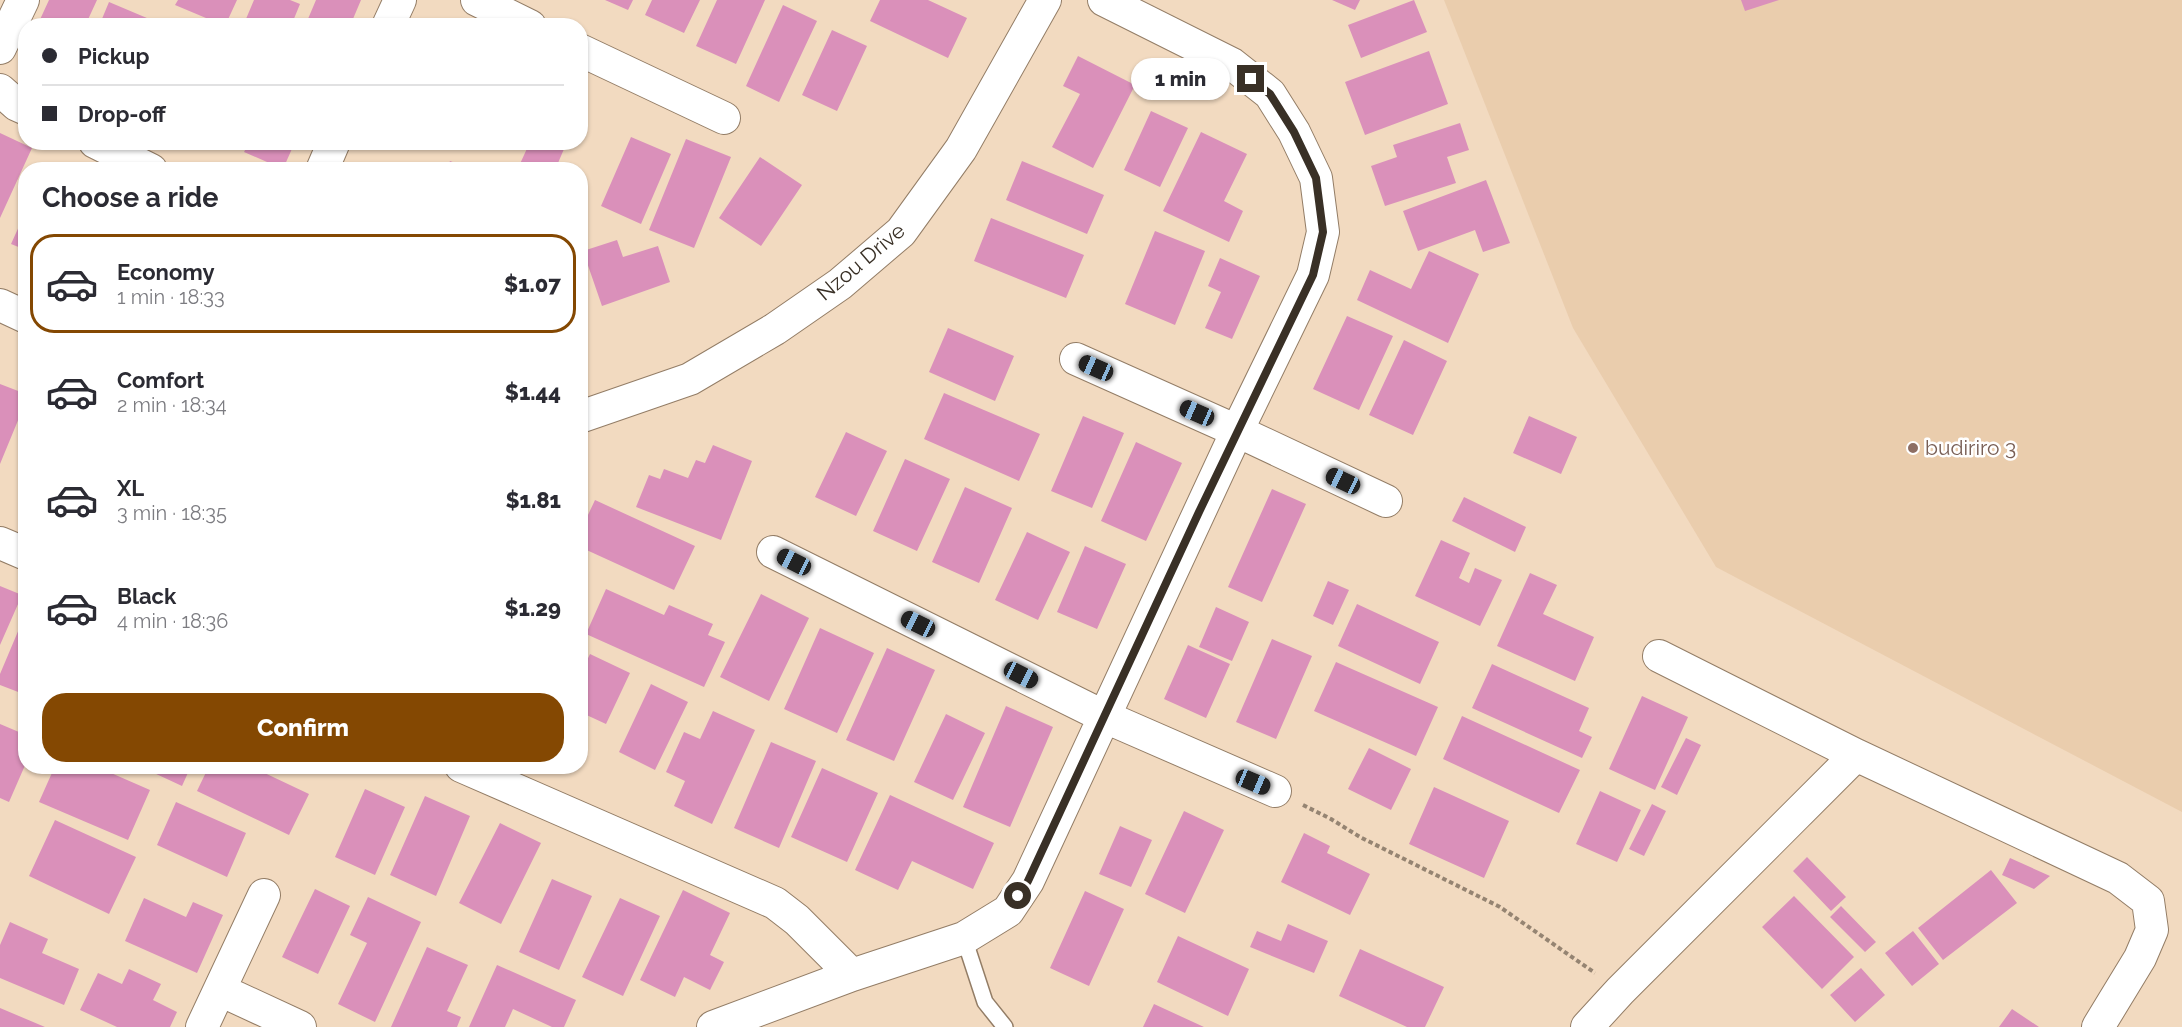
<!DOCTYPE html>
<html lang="en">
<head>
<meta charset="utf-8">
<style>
  body { margin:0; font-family:Raleway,sans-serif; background:#f2f2f3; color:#2b2b33; height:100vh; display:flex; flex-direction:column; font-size:22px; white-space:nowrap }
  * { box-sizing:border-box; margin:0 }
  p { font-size:20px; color:#7c7c81 }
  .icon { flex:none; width:33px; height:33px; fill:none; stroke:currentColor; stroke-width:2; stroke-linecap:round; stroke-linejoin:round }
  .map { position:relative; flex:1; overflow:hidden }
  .sheet { position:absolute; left:18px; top:162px; width:570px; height:612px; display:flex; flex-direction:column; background:#fff; border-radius:24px; box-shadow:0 2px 4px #0004 }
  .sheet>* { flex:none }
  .guide { position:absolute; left:18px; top:18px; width:570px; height:132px; border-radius:24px; box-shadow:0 2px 4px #0004; display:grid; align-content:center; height:132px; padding:0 24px; background:#fff }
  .end { position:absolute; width:27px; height:27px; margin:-14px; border:8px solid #393026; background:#fff; box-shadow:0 0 0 3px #fff }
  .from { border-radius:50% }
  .bubble { position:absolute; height:42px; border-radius:21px; background:#fff; box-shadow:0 2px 4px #0004; font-size:20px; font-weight:800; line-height:42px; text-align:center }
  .car { position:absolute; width:18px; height:36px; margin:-18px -9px; border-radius:8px; box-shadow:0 0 4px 2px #0007; background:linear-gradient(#222 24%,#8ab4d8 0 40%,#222 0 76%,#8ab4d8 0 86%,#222 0) }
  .guide b { display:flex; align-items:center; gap:21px; height:57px; font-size:22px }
  .guide b+b { border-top:2px solid #e1e1e2 }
  .guide i { width:15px; height:15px; background:#2b2b33 }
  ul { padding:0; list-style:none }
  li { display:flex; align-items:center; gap:18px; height:99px; margin:0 12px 9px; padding:0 12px; border:3px solid transparent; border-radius:24px }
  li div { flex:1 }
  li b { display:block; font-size:22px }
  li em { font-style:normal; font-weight:800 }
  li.on { border-color:#844802 }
  li>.icon { width:54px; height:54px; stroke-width:1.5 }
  h2 { padding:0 24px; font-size:27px; line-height:72px }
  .primary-button { display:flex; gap:12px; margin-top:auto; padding:12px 24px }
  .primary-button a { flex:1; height:69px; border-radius:24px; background:#844802; color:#fff; font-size:24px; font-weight:800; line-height:69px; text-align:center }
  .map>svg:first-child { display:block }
  .built { fill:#eacdad }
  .building { fill:#da90ba }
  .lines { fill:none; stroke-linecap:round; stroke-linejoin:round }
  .service-casing { stroke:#937d66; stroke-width:18 }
  .minor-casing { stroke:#937d66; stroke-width:34 }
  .path { stroke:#958472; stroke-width:4; stroke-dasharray:4.5 3; stroke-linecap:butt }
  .service { stroke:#fff; stroke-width:15 }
  .minor { stroke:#fff; stroke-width:32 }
  .route { stroke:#393026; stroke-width:8 }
  .education-dot { fill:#8d6e63; stroke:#fff; stroke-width:2 }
  .labels { text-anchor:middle; stroke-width:5; stroke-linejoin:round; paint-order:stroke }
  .street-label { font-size:21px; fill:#393026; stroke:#fff }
  .education-label { font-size:21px; fill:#785e54; stroke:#fff; text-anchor:start }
</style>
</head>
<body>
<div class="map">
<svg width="2182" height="1027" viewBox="0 0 2182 1027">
  <rect width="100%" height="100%" fill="#f2dac0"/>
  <path class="built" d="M1444 0H2182V812L1716 567 1573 328Z"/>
  <path class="building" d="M49 0H97L85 26H37Z
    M178 0H237L225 26 175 5Z
    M254 0H290L300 4 291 26H243Z
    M316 0H361L350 26H305Z
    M605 0H633L628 10Z
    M652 0H700L684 33 645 15Z
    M717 0H765L736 64 696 46Z
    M880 0H928L967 18 948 58 870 21Z
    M1332 0H1360L1355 10Z
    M1414 0 1427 32 1361 58 1348 25Z
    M1741 0H1779L1745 11Z
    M109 2 154 21 152 26H99Z
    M783 5 817 21 779 102 746 86Z
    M832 30 867 46 837 111 802 95Z
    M1429 51 1448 104 1365 135 1345 82Z
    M1078 56 1135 85 1093 168 1052 147 1080 94 1063 86Z
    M1151 111 1188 128 1160 187 1124 170Z
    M1460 123 1469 150 1447 157 1456 183 1385 206 1371 166 1397 157 1393 145Z
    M1201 132 1247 154 1224 201 1243 211 1229 242 1163 211Z
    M0 133 32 148 0 218Z
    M631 137 671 154 641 224 601 206Z
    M686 139 731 157 694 248 649 230Z
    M249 142H295L283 169 244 152Z
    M530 142H567L555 170H527L519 166Z
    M760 157 802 185 761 246 719 218Z
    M450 161 471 169V170H446Z
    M1022 161 1104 195 1087 234 1006 200Z
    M1486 180 1510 243 1483 252 1475 230 1418 251 1403 211Z
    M26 211V250L11 244Z
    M991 218 1084 255 1066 298 974 261Z
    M1155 231 1205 251 1175 325 1125 304Z
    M617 240 623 257 658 246 670 282 602 306 583 251Z
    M1429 251 1479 274 1448 343 1357 300 1370 270 1411 289Z
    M1220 258 1260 276 1232 339 1205 328 1221 292 1208 286Z
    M1347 316 1393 336 1359 410 1313 389Z
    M948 328 1014 356 995 401 929 372Z
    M1404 340 1447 361 1413 435 1369 415Z
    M0 384 26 394V401L0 464Z
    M944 393 1040 434 1019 481 924 439Z
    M1083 416 1124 433 1092 508 1051 491Z
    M1529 416 1577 437 1561 474 1513 453Z
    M846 432 887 451 856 516 815 497Z
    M1136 442 1182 463 1146 541 1101 521Z
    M713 445 752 461 721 540 636 507 649 475 660 479 664 469 688 478 696 460 705 463Z
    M905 459 950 479 917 551 873 531Z
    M965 487 1012 508 979 583 932 562Z
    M1272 489 1306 504 1262 602 1228 587Z
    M1464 497 1526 527 1515 552 1452 521Z
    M595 500 695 546 674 590 580 547V532Z
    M1027 532 1070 552 1038 620 995 600Z
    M1441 540 1470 553 1459 578 1469 583 1475 568 1502 580 1480 626 1415 596Z
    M1085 546 1126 564 1097 629 1057 612Z
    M1530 573 1557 585 1543 614 1594 637 1575 681 1497 646Z
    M1328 581 1349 590 1333 625 1313 616Z
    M0 586 22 595 0 645Z
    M606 589 664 615 669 605 713 624 708 635 725 642 704 687 586 634Z
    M761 594 809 618 769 701 720 677Z
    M1357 604 1439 642 1420 684 1338 646Z
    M1216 607 1249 622 1232 661 1199 647Z
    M820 628 874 653 837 733 784 709Z
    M19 629 26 631V695L0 685V674Z
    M1272 639 1312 656 1276 739 1236 722Z
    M1188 645 1230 664 1206 718 1164 699Z
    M887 648 935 670 894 761 846 740Z
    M590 654 630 673 606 724 580 712V675Z
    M1336 662 1438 707 1416 756 1314 711Z
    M1492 664 1589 708 1579 731 1592 737 1582 758 1472 708Z
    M651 684 688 702 655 770 619 752Z
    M1642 696 1688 717 1655 790 1609 769Z
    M1006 706 1053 727 1010 827 963 807Z
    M713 711 755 730 712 824 674 806 685 781 666 772 684 732 700 739Z
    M946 714 985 733 953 800 914 782Z
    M1462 716 1580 770 1559 813 1443 759Z
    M0 724 26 735V763L9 802 0 798Z
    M1686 738 1701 745 1677 795 1661 787Z
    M771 742 816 761 779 848 734 828Z
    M1369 748 1411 769 1391 810 1348 789Z
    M55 766H95L150 790 128 840 39 802Z
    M139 766H191L182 786Z
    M209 766H250L309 794 289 835 197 791Z
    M822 768 878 793 847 862 791 837Z
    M1434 787 1509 821 1484 878 1409 844Z
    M365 789 405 807 375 875 335 857Z
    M1600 791 1641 810 1617 862 1576 844Z
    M890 795 994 843 973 889 912 861 898 890 855 870Z
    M425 796 470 816 436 896 390 875Z
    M176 802 246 833 227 877 157 845Z
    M1652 804 1666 811 1644 856 1629 849Z
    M1184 811 1224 830 1185 913 1145 894Z
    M55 820 136 857 109 914 29 876Z
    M500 823 541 843 501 924 459 903Z
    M1120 826 1152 840 1131 887 1099 874Z
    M1304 833 1330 846 1327 853 1370 874 1350 915 1281 882Z
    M1807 857 1846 897 1831 911 1793 871Z
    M2010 858 2050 876 2034 889 2002 875Z
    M1991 870 2017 903 1943 960 1918 928Z
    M552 879 592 896 559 970 519 952Z
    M315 889 350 906 318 974 282 957Z
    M683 890 730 913 710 955 724 962 710 990 684 977 675 997 640 980Z
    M1085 891 1124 909 1089 986 1050 968Z
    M1794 896 1854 957 1822 989 1762 927Z
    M368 897 421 922 375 1022 338 1004 367 943 350 935Z
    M144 898 186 917 193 902 223 915 197 973 125 941Z
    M620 898 660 916 623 996 582 977Z
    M1841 906 1876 942 1865 952 1830 917Z
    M10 922 48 939 42 953 79 969 64 1005 0 978V945Z
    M1288 924 1328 941 1314 973 1250 947 1257 931 1281 941Z
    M1913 931 1939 964 1912 986 1885 953Z
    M1178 936 1249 969 1228 1016 1157 982Z
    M427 947 468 965 447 1011 461 1017 457 1027H391Z
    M1360 949 1444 987 1425 1027H1407L1339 996Z
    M497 965 576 1000 564 1027H552L513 1009 505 1027H469Z
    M1861 968 1885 995 1855 1022 1830 995Z
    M129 969 161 984 153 1000 177 1012 170 1027H117L80 1010 98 973 122 984Z
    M1154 1004 1204 1027H1143Z
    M0 1008 45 1027H0Z
    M2012 1009 2039 1027H1999Z"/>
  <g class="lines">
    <g class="service-casing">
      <path id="service" d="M964 938 985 1002 1005 1027"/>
    </g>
    <g class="minor-casing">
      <path id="minor" d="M477 0 530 26
        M388 26 400 0
        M0 48 23 0
        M580 50 724 118
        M0 90 17 105 26 109
        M95 142 151 170
        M322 170 334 142
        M0 305 26 317
        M1076 359 1237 431 1386 501
        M580 417 690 379 775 329 840 284 901 232 961 149 1045 0
        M0 543 26 554
        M773 552 1103 716 1275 791
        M1659 656 1856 755
        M461 766 775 903 797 920 852 975
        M220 990 300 1027
        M202 1027 264 895
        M713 1027 852 975 964 938 1008 911 1028 881 1237 431 1313 275 1323 232 1316 178 1294 132 1270 94 1232 64 1104 0
        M1587 1027 1620 991 1856 755 2118 878 2148 901 2152 930 2140 958 2098 1027"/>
    </g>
    <path class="path" d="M1303 805 1331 819 1360 837 1500 907 1595 973"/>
    <use href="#service" class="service"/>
    <use href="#minor" class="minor"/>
  </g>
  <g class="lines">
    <path class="route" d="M1018 896 1028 881 1199 512 1313 275 1323 232 1316 178 1294 132 1270 94 1251 79"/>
  </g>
  <circle class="education-dot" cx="1913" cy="448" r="6"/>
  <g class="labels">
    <g class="street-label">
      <text transform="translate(861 262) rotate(-40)" y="7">Nzou Drive</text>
    </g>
    <g class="education-label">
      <text x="1925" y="455">budiriro 3</text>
    </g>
  </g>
</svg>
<i class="end from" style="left:1018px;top:896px"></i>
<i class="end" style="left:1251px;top:79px"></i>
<div class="bubble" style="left:1131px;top:58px;width:99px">1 min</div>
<i class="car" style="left:1096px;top:368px;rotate:294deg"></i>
<i class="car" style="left:1197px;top:413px;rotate:294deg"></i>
<i class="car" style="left:1343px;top:481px;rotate:295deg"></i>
<i class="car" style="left:794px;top:562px;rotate:297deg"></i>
<i class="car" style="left:918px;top:624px;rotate:296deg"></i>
<i class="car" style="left:1021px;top:675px;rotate:117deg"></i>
<i class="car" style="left:1253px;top:782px;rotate:113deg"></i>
<div class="guide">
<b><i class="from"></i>Pickup</b>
<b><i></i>Drop-off</b>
</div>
<section class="sheet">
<h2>Choose a ride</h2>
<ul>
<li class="on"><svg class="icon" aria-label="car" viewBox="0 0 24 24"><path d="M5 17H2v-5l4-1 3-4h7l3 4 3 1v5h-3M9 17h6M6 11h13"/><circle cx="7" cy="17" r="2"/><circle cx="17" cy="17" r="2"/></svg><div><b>Economy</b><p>1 min · 18:33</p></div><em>$1.07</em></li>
<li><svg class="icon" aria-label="car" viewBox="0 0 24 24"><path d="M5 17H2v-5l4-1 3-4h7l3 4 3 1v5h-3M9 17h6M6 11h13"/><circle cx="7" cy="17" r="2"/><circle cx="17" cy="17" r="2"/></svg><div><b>Comfort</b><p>2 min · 18:34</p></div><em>$1.44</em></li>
<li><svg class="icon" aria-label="car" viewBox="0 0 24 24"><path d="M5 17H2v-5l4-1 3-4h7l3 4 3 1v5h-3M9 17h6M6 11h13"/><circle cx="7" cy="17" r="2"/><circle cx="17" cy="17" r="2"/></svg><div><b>XL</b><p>3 min · 18:35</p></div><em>$1.81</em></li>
<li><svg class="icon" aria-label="car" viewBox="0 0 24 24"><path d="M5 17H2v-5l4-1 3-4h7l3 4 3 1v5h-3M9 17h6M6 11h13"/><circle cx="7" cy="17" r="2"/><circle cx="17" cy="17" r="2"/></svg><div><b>Black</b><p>4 min · 18:36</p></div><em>$1.29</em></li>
</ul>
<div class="primary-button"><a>Confirm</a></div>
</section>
</div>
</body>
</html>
